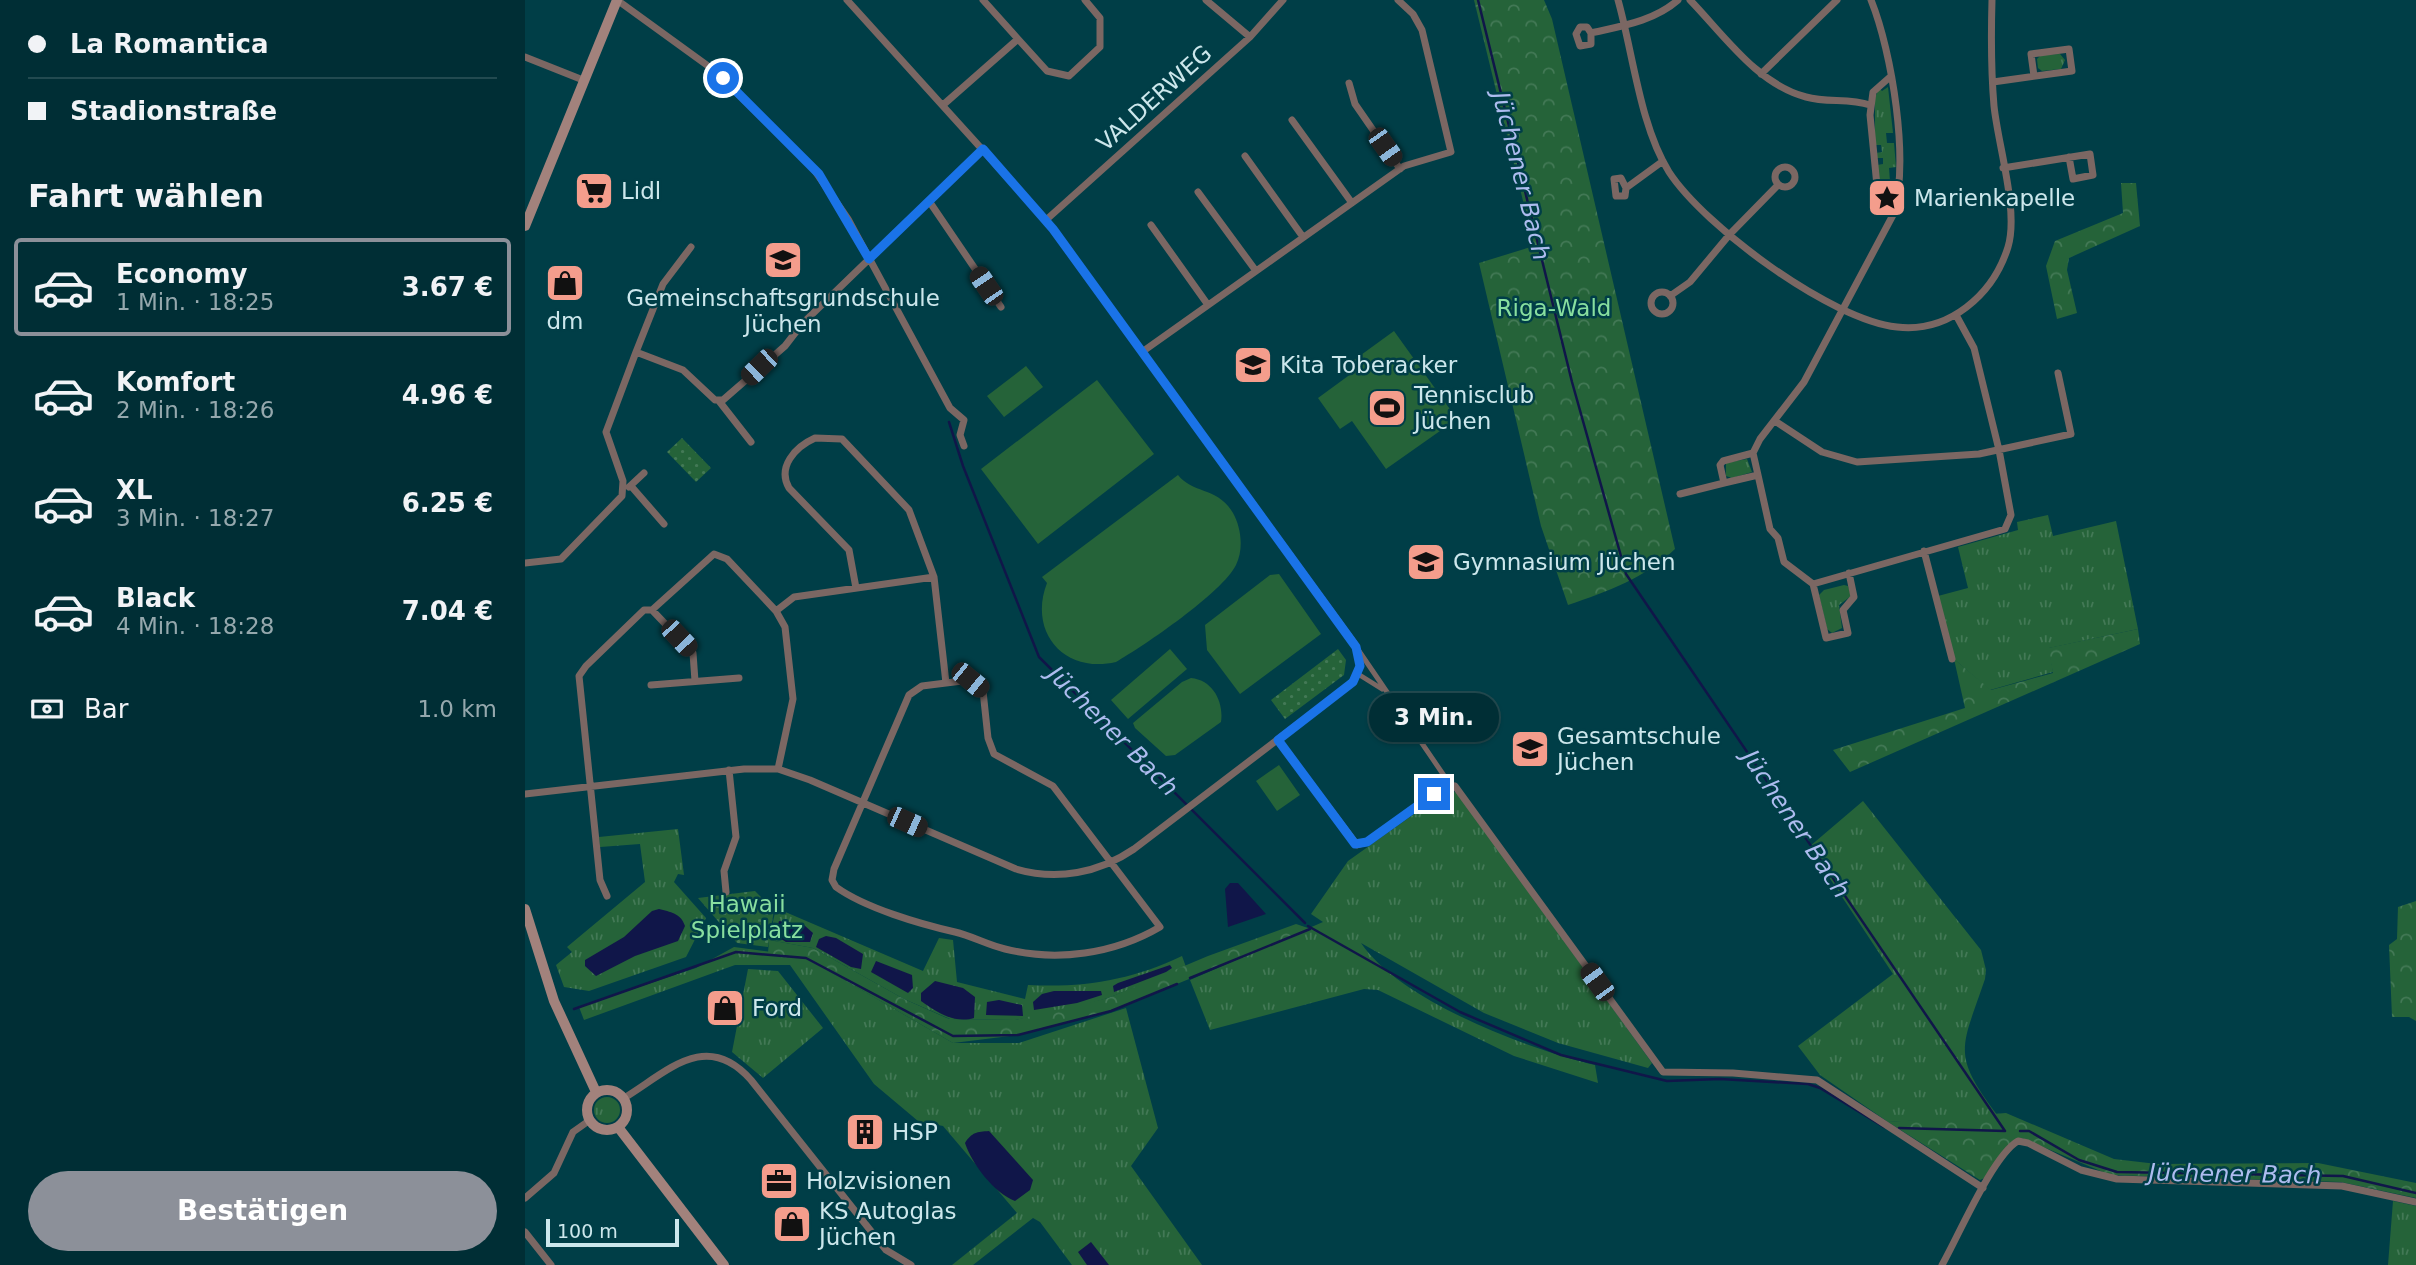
<!DOCTYPE html>
<html lang="de">
<head>
<meta charset="utf-8">
<style>
  body { margin:0; font-family:"DejaVu Sans",sans-serif; background:#0a363d; color:#f1f3f6; height:100vh; display:flex; flex-direction:column; font-size:26px; white-space:nowrap }
  * { box-sizing:border-box; margin:0 }
  p { font-size:23px; color:#95a8ad }
  .icon { flex:none; width:38px; height:38px; fill:none; stroke:currentColor; stroke-width:2; stroke-linecap:round; stroke-linejoin:round }
  .map { position:relative; flex:1; overflow:hidden }
  .panel { display:flex; flex-direction:column; background:#002e35; width:525px }
  .panel>* { flex:none }
  .hud { display:grid; align-content:center; height:154px; padding:0 28px; background:#002e35 }
  .scale { position:absolute; left:21px; bottom:18px; width:133px; box-sizing:border-box; padding-left:7px; border:4px solid #cce7ec; border-top:0; font-size:19px; line-height:24px; white-space:nowrap; color:#cce7ec; -webkit-text-stroke:5px #003e47; paint-order:stroke }
  .end { position:absolute; width:32px; height:32px; margin:-16px; border:9px solid #1a73e8; background:#fff; box-shadow:0 0 0 4px #fff }
  .from { border-radius:50% }
  .bubble { position:absolute; height:49px; border-radius:24px; background:#002e35; box-shadow:0 2px 5px #0004,0 0 0 2px #224a50; font-size:23px; font-weight:600; line-height:49px; text-align:center }
  .car { position:absolute; width:21px; height:42px; margin:-21px -10px; border-radius:9px; box-shadow:0 0 5px 2px #0007; background:linear-gradient(#222 24%,#8ab4d8 0 40%,#222 0 76%,#8ab4d8 0 86%,#222 0) }
  .hud b { display:flex; align-items:center; gap:24px; height:66px; font-size:26px }
  .hud b+b { border-top:2px solid #224a50 }
  .hud i { width:18px; height:18px; background:#f1f3f6 }
  ul { padding:0; list-style:none }
  li { display:flex; align-items:center; gap:21px; height:98px; margin:0 14px 10px; padding:0 14px; border:4px solid transparent; border-radius:7px }
  li div { flex:1 }
  li b { display:block; font-size:26px }
  li em { font-style:normal; font-weight:600 }
  li.current { border-color:#8c9099 }
  li>.icon { width:63px; height:63px; stroke-width:1.5 }
  h2 { padding:0 28px; font-size:32px; line-height:84px }
  .pay { display:flex; align-items:center; gap:18px; height:77px; padding:0 28px; font-size:26px }
  .pay p { margin-inline-start:auto }
  .cta { display:flex; gap:14px; margin-top:auto; padding:14px 28px }
  .cta a { flex:1; height:80px; border-radius:42px; background:#8c9099; color:#fff; font-size:28px; font-weight:600; line-height:80px; text-align:center }
  main { display:flex; flex:1; min-height:0 }
  .map>svg:first-child { display:block }
  .grass { fill:url(#grass-tufts) }
  .forest { fill:url(#forest-crowns) }
  .park { fill:url(#park-dots) }
  .garden { fill:#256339 }
  .water { fill:#101649 }
  .lines { fill:none; stroke-linecap:round; stroke-linejoin:round }
  .stream { stroke:#101649; stroke-width:2.5 }
  .pedestrian { stroke:#7b6763; stroke-width:5 }
  .minor { stroke:#7b6763; stroke-width:7 }
  .secondary { stroke:#a2827c; stroke-width:10 }
  .route { stroke:#1a73e8; stroke-width:9 }
  .labels { text-anchor:middle; stroke-width:5; stroke-linejoin:round; paint-order:stroke }
  .street-label { font-size:23px; fill:#cce7ec; stroke:#003e47 }
  .poi-label { font-size:23px; fill:#cce7ec; stroke:#003e47; text-anchor:start }
  .park-label { font-size:23px; fill:#88df9f; stroke:#003e47 }
  .water-label { font-size:24px; font-style:italic; fill:#adbcef; stroke:#003e47 }
</style>
</head>
<body>
<main>
<section class="panel">
<div class="hud">
<b><i class="from"></i>La Romantica</b>
<b><i></i>Stadionstraße</b>
</div>
<h2>Fahrt wählen</h2>
<ul>
<li class="current"><svg class="icon" aria-label="car" viewBox="0 0 24 24"><path d="M5 17H2v-5l4-1 3-4h7l3 4 3 1v5h-3M9 17h6M6 11h13"/><circle cx="7" cy="17" r="2"/><circle cx="17" cy="17" r="2"/></svg><div><b>Economy</b><p>1 Min. · 18:25</p></div><em>3.67 €</em></li>
<li><svg class="icon" aria-label="car" viewBox="0 0 24 24"><path d="M5 17H2v-5l4-1 3-4h7l3 4 3 1v5h-3M9 17h6M6 11h13"/><circle cx="7" cy="17" r="2"/><circle cx="17" cy="17" r="2"/></svg><div><b>Komfort</b><p>2 Min. · 18:26</p></div><em>4.96 €</em></li>
<li><svg class="icon" aria-label="car" viewBox="0 0 24 24"><path d="M5 17H2v-5l4-1 3-4h7l3 4 3 1v5h-3M9 17h6M6 11h13"/><circle cx="7" cy="17" r="2"/><circle cx="17" cy="17" r="2"/></svg><div><b>XL</b><p>3 Min. · 18:27</p></div><em>6.25 €</em></li>
<li><svg class="icon" aria-label="car" viewBox="0 0 24 24"><path d="M5 17H2v-5l4-1 3-4h7l3 4 3 1v5h-3M9 17h6M6 11h13"/><circle cx="7" cy="17" r="2"/><circle cx="17" cy="17" r="2"/></svg><div><b>Black</b><p>4 Min. · 18:28</p></div><em>7.04 €</em></li>
</ul>
<div class="pay"><svg class="icon" aria-label="cash" viewBox="0 0 24 24"><path d="M3 7h18v10H3z"/><circle cx="12" cy="12" r="2"/></svg>Bar<p>1.0 km</p></div>
<div class="cta"><a>Bestätigen</a></div>
</section>
<div class="map">
<svg width="1891" height="1265" viewBox="0 0 1891 1265">
  <defs>
    <pattern id="grass-tufts" width="24" height="20" patternUnits="userSpaceOnUse" patternTransform="scale(1.75)"><rect width="24" height="20" fill="#256339"/><path d="M3 7l-1-3M5 7V3M7 7l1-3M15 17l-1-3M17 17v-4M19 17l1-3" fill="none" stroke="#437956"/></pattern>
    <pattern id="forest-crowns" width="20" height="18" patternUnits="userSpaceOnUse" patternTransform="scale(1.75)"><rect width="20" height="18" fill="#256339"/><path d="M2 6a3 3 0 1 1 6 0M12 15a3 3 0 1 1 6 0" fill="none" stroke="#437956"/></pattern>
    <pattern id="park-dots" width="8" height="8" patternUnits="userSpaceOnUse" patternTransform="scale(1.75)"><rect width="8" height="8" fill="#256339"/><path d="M2 2h.1M6 6h.1" fill="none" stroke="#437956" stroke-width="1.8" stroke-linecap="round"/></pattern>
  </defs>
  <rect width="100%" height="100%" fill="#003e47"/>
  <path class="grass" d="M1535 54 1540 60 1536 69 1517 71 1513 68 1512 59 1516 55Z
    M1363 87 1368 133H1361L1362 143H1369L1371 167 1364 168 1365 182 1370 183 1368 200 1361 204 1356 193 1352 165 1358 164V158H1351V153L1357 152 1356 145H1350V98L1354 88 1357 91Z
    M1222 459 1227 472 1207 478 1201 476V463Z
    M1523 515 1528 536 1591 521 1613 629 1524 648 1528 672 1465 690 1429 659 1413 596 1443 588 1433 547 1493 530 1492 522Z
    M1319 585 1323 586 1326 596 1314 605 1317 628 1307 633 1302 629 1294 595 1299 590Z
    M923 790 932 793 1127 1063 1123 1068 1033 1043 959 1013 836 943C875 1001 1003 1049 1070 1065L1073 1083 989 1056 853 990 839 989 685 1030 665 980 798 922 786 914 823 861Z
    M1338 801 1456 950 1461 970 1460 979C1436 1050 1426 1053 1473 1116L1363 1122 1295 1075 1273 1046 1368 974 1284 847Z
    M153 829 159 875 153 874 149 882 181 918 161 957 64 991 39 987 31 965 47 952 42 947 120 882 115 844 75 847 74 837Z
    M251 908 398 971 414 938 428 940 432 982 500 999 503 985C559 988 607 980 657 956L661 967 583 998 533 1012 490 1020 425 1019 379 999 288 948 244 940Z
    M209 947 278 956 428 1043H494L601 1008 633 1128 606 1166 677 1265H547L515 1222 508 1218 448 1265H427L492 1213 418 1126 393 1121 349 1084 265 965H210L59 1020 54 1007 171 968Z
    M223 969 253 971 298 1028 238 1078 207 1052Z
    M69 1110a13 13 0 1 1 26 0a13 13 0 1 1-26 0Z
    M1868 1201 1891 1206V1265H1863Z"/>
  <path class="forest" d="M949 0H1019L1027 19 1150 549C1118 579 1084 591 1043 605L1016 526 954 263 1009 246Z
    M1596 183H1611L1615 226 1544 258 1542 270 1552 313 1532 319 1521 266 1530 241 1598 213Z
    M1613 629 1615 644 1325 772 1308 750 1440 708 1429 659 1466 690 1528 673 1523 648Z
    M1891 901V1021L1884 1017H1867L1864 945 1872 939 1873 907Z
    M771 924 786 929 586 1011 493 1035 428 1043 281 958 243 953 244 940 288 948 379 999 424 1019 490 1020 583 998 683 956Z
    M1481 1113 1589 1159 1632 1164 1793 1163 1891 1183V1198L1816 1182 1585 1175 1497 1138 1464 1176 1455 1180 1363 1122Z"/>
  <path class="park" d="M157 438 186 468 171 482 142 452Z
    M813 649 821 660 819 675 760 719 746 700Z
    M230 891 249 910 243 947 212 943 173 898Z"/>
  <path class="garden" d="M869 331 932 419 861 469 827 421 815 429 793 398 834 368 829 360Z
    M501 366 518 387 479 417 462 396Z
    M572 380 629 454 513 544 456 469Z
    M653 475C668 494 693 487 708 513 716 527 719 549 711 565 698 592 619 646 591 662 539 674 503 632 522 583L517 577Z
    M754 574 796 634 715 694 682 650 680 625 745 575Z
    M645 649 662 669 603 719 586 700Z
    M666 678C688 680 699 702 696 722L650 755 641 756 610 728 608 723 657 682Z
    M754 765 775 795 752 811 731 781Z"/>
  <path class="water" d="M705 883H713L741 914 703 927 700 889Z
    M134 909C145 912 156 913 160 926L153 941 110 956 71 976 60 966V960L99 937 127 911Z
    M254 921 279 925 288 933 285 942H261L250 935Z
    M301 936 311 938 338 954 336 969 326 967 291 947 294 939Z
    M351 961 387 975 388 988 383 993 346 972Z
    M645 965 647 968 641 972 589 992 588 986 593 983Z
    M410 981 438 988 450 997 449 1018C430 1024 411 1012 396 1001V993Z
    M529 991H576L577 995 552 1003 509 1010 508 1002 517 994Z
    M474 1000 497 1005 498 1016 461 1015 462 1002Z
    M464 1131 508 1180 505 1190 490 1201C469 1193 447 1164 440 1143 447 1132 452 1132 464 1131Z
    M566 1242 584 1265H562L553 1252Z"/>
  <g class="lines">
    <path class="stream" d="M953 0 1047 382 1101 574 1480 1131
      M424 422 438 466 514 657 780 923
      M783 926 935 1012 1036 1055 1142 1081 1195 1079 1283 1084 1295 1088 1359 1127
      M665 978 785 929
      M49 1009 211 952 281 958 428 1036 493 1035 586 1011 652 984
      M1374 1128 1480 1131
      M1495 1131H1504L1554 1160 1592 1172 1818 1176 1891 1193"/>
    <path class="pedestrian" d="M834 651 922 780V785
      M833 674 857 689"/>
    <path class="minor" d="M92 0 190 71 288 168 323 219 425 408 439 420 435 435 439 446
      M458 0 493 39
      M681 0 725 37
      M1093 0C1108 53 1115 126 1144 172 1180 227 1306 320 1372 327 1424 333 1468 295 1483 247 1494 211 1473 145 1469 106 1466 71 1466 35 1467 0
      M1165 0C1199 35 1232 84 1281 97 1302 103 1324 98 1345 105
      M1066 33V44L1055 46 1051 34 1055 27H1062L1066 33C1097 26 1129 21 1153 0
      M0 57 58 80
      M1236 74 1312 0
      M1365 77 1348 92 1345 115 1353 196 1359 209 1368 215
      M1468 82 1547 71 1544 49 1506 54 1509 76
      M824 83 830 104 875 169
      M418 105 493 39 522 71 544 76 575 47V18L560 0
      M767 120 827 203
      M720 156 778 237
      M1250 177a10 10 0 1 1 20 0a10 10 0 1 1-20 0Z
      M1478 168 1565 154 1568 175 1548 179 1544 157
      M1101 188 1100 196H1091L1089 179 1096 178 1101 188 1138 161
      M673 192 731 271
      M404 201 476 307
      M521 220 725 37 758 0
      M626 225 683 305
      M1126 303a11 11 0 1 1 22 0a11 11 0 1 1-22 0Z
      M1145 296 1165 282 1205 234 1253 185
      M111 352 138 284 166 247
      M617 352 879 166 926 152 897 30 888 14 873 0
      M194 401 226 442
      M1250 421 1297 452 1332 462 1454 454 1546 434 1533 373
      M1233 475 1245 529 1253 538 1259 562 1288 584 1480 529 1486 515 1474 450 1449 348 1431 315
      M1199 483 1233 475 1228 453
      M106 486 139 524
      M104 487 119 473
      M1155 494 1199 483 1195 465 1198 461 1228 453 1235 439 1279 382 1368 215C1385 162 1367 52 1346 0
      M1399 551 1427 659
      M0 563 36 559 97 496 98 481 81 432 111 352 158 370 190 400H198L260 346 277 324 458 149
      M1288 584 1301 638 1323 633 1318 610 1329 597 1324 573
      M331 588 324 550 264 488C252 467 270 447 290 438L317 439 384 510 409 577
      M127 610 168 653 170 681
      M251 611 269 597 409 577 421 683
      M445 680 458 691 463 738 469 754 528 786 635 927C589 954 532 962 480 949 463 945 447 936 430 932 395 924 340 908 311 887L307 880 309 869 384 695 397 686Z
      M126 685 214 678
      M753 740 832 845 842 842 922 785 930 786 1138 1072 1208 1073 1292 1080 1458 1188
      M0 794 219 769H253L285 780 491 869C532 881 574 873 609 849L823 686C836 674 838 658 829 643L521 220 322 0
      M201 892 199 871 211 837 204 770
      M82 896 75 880 54 676 61 666 119 610H127L189 554 202 559 251 611 260 627 268 699 253 769
      M99 1098C142 1072 181 1029 226 1080L361 1250 386 1265
      M0 1198 29 1173 48 1132 65 1120
      M0 1232 26 1265
      M1417 1265C1433 1237 1468 1155 1493 1141L1503 1143 1556 1170 1592 1179 1817 1186 1891 1202"/>
    <path class="secondary" d="M0 226 92 0
      M0 909 29 1001 71 1092
      M62 1110a20 20 0 1 1 40 0a20 20 0 1 1-40 0Z
      M93 1127 199 1265"/>
  </g>
  <g class="lines">
    <path class="route" d="M198 78 294 174 344 259 458 149 528 229 831 647 835 666 828 682 753 740 830 844 842 842 909 794"/>
  </g>
  <defs>
    <g id="supermarket-square" transform="scale(2.0125)"><rect x="-9" y="-9" width="18" height="18" rx="4" fill="#f49d8c" stroke="#003e47"/><path d="M-6-5.5h2.5l.6 2H6L4.5 2H-2.5L-4.4-4H-6ZM-1.5 3.2a1.3 1.3 0 1 0 .1 0ZM3 3.2a1.3 1.3 0 1 0 .1 0Z" fill="#111"/></g>
    <g id="sight-square" transform="scale(2.0125)"><rect x="-9" y="-9" width="18" height="18" rx="4" fill="#f49d8c" stroke="#003e47"/><path d="M0-6L1.8-2.2L6-1.7L2.9 1.2L3.7 5.4L0 3.3L-3.7 5.4L-2.9 1.2L-6-1.7L-1.8-2.2Z" fill="#111"/></g>
    <g id="school-square" transform="scale(2.0125)"><rect x="-9" y="-9" width="18" height="18" rx="4" fill="#f49d8c" stroke="#003e47"/><path d="M0-5L7-2L0 1L-7-2ZM-4 1L0 2.5L4 1V4Q0 6-4 4Z" fill="#111"/></g>
    <g id="shop-square" transform="scale(2.0125)"><rect x="-9" y="-9" width="18" height="18" rx="4" fill="#f49d8c" stroke="#003e47"/><path d="M-5-2.5h2.3a2.7 3.5 0 0 1 5.4 0H5L5.5 6h-11ZM-1.5-2.5h3a1.5 2.3 0 0 0-3 0Z" fill="#111"/></g>
    <g id="stadium-square" transform="scale(2.0125)"><rect x="-9" y="-9" width="18" height="18" rx="4" fill="#f49d8c" stroke="#003e47"/><path d="M0-5a6.5 5 0 1 0 0 10a6.5 5 0 1 0 0-10ZM-3.5-1.8h7v3.6h-7Z" fill="#111"/></g>
    <g id="building-square" transform="scale(2.0125)"><rect x="-9" y="-9" width="18" height="18" rx="4" fill="#f49d8c" stroke="#003e47"/><path d="M-4-6H4V6H1V3H-1V6H-4ZM-2.5-4.3h1.7v1.8h-1.7ZM.8-4.3h1.7v1.8H.8ZM-2.5-1h1.7V.8h-1.7ZM.8-1h1.7V.8H.8Z" fill="#111"/></g>
    <g id="office-square" transform="scale(2.0125)"><rect x="-9" y="-9" width="18" height="18" rx="4" fill="#f49d8c" stroke="#003e47"/><path d="M-6-3h4V-5.5h4V-3h4V5H-6ZM-1-4.5V-3h2v-1.5ZM-6 0V1H6V0Z" fill="#111"/></g>
  </defs>
  <g fill-rule="evenodd">
    <use href="#supermarket-square" x="69" y="191"/>
    <use href="#sight-square" x="1362" y="198"/>
    <use href="#school-square" x="258" y="260"/>
    <use href="#shop-square" x="40" y="283"/>
    <use href="#school-square" x="728" y="365"/>
    <use href="#stadium-square" x="862" y="408"/>
    <use href="#school-square" x="901" y="562"/>
    <use href="#school-square" x="1005" y="749"/>
    <use href="#shop-square" x="200" y="1008"/>
    <use href="#building-square" x="340" y="1132"/>
    <use href="#office-square" x="254" y="1181"/>
    <use href="#shop-square" x="267" y="1224"/>
  </g>
  <g class="labels">
    <g class="street-label">
      <text transform="translate(629 98) rotate(-42)" y="8">VALDERWEG</text>
    </g>
    <g class="poi-label">
      <text x="96" y="199">Lidl</text>
      <text x="1389" y="206">Marienkapelle</text>
      <text x="258" y="306" text-anchor="middle">Gemeinschaftsgrundschule<tspan x="258" dy="26">Jüchen</tspan></text>
      <text x="40" y="329" text-anchor="middle">dm</text>
      <text x="755" y="373">Kita Toberacker</text>
      <text x="889" y="403">Tennisclub<tspan x="889" dy="26">Jüchen</tspan></text>
      <text x="928" y="570">Gymnasium Jüchen</text>
      <text x="1032" y="744">Gesamtschule<tspan x="1032" dy="26">Jüchen</tspan></text>
      <text x="227" y="1016">Ford</text>
      <text x="367" y="1140">HSP</text>
      <text x="281" y="1189">Holzvisionen</text>
      <text x="294" y="1219">KS Autoglas<tspan x="294" dy="26">Jüchen</tspan></text>
    </g>
    <g class="park-label">
      <text x="1029" y="316">Riga-Wald</text>
      <text x="222" y="912">Hawaii<tspan x="222" dy="26">Spielplatz</tspan></text>
    </g>
    <g class="water-label">
      <text transform="translate(996 176) rotate(76)" y="8">Jüchener Bach</text>
      <text transform="translate(588 731) rotate(45)" y="8">Jüchener Bach</text>
      <text transform="translate(1271 824) rotate(56)" y="8">Jüchener Bach</text>
      <text transform="translate(1710 1174) rotate(1)" y="8">Jüchener Bach</text>
    </g>
  </g>
</svg>
<div class="scale">100 m</div>
<i class="end from" style="left:198px;top:78px"></i>
<i class="end" style="left:909px;top:794px"></i>
<div class="bubble" style="left:844px;top:693px;width:130px">3 Min.</div>
<i class="car" style="left:860px;top:147px;rotate:145deg"></i>
<i class="car" style="left:461px;top:286px;rotate:326deg"></i>
<i class="car" style="left:234px;top:367px;rotate:226deg"></i>
<i class="car" style="left:154px;top:638px;rotate:137deg"></i>
<i class="car" style="left:445px;top:680px;rotate:129deg"></i>
<i class="car" style="left:382px;top:822px;rotate:114deg"></i>
<i class="car" style="left:1072px;top:982px;rotate:324deg"></i>
</div>
</main>
</body>
</html>
